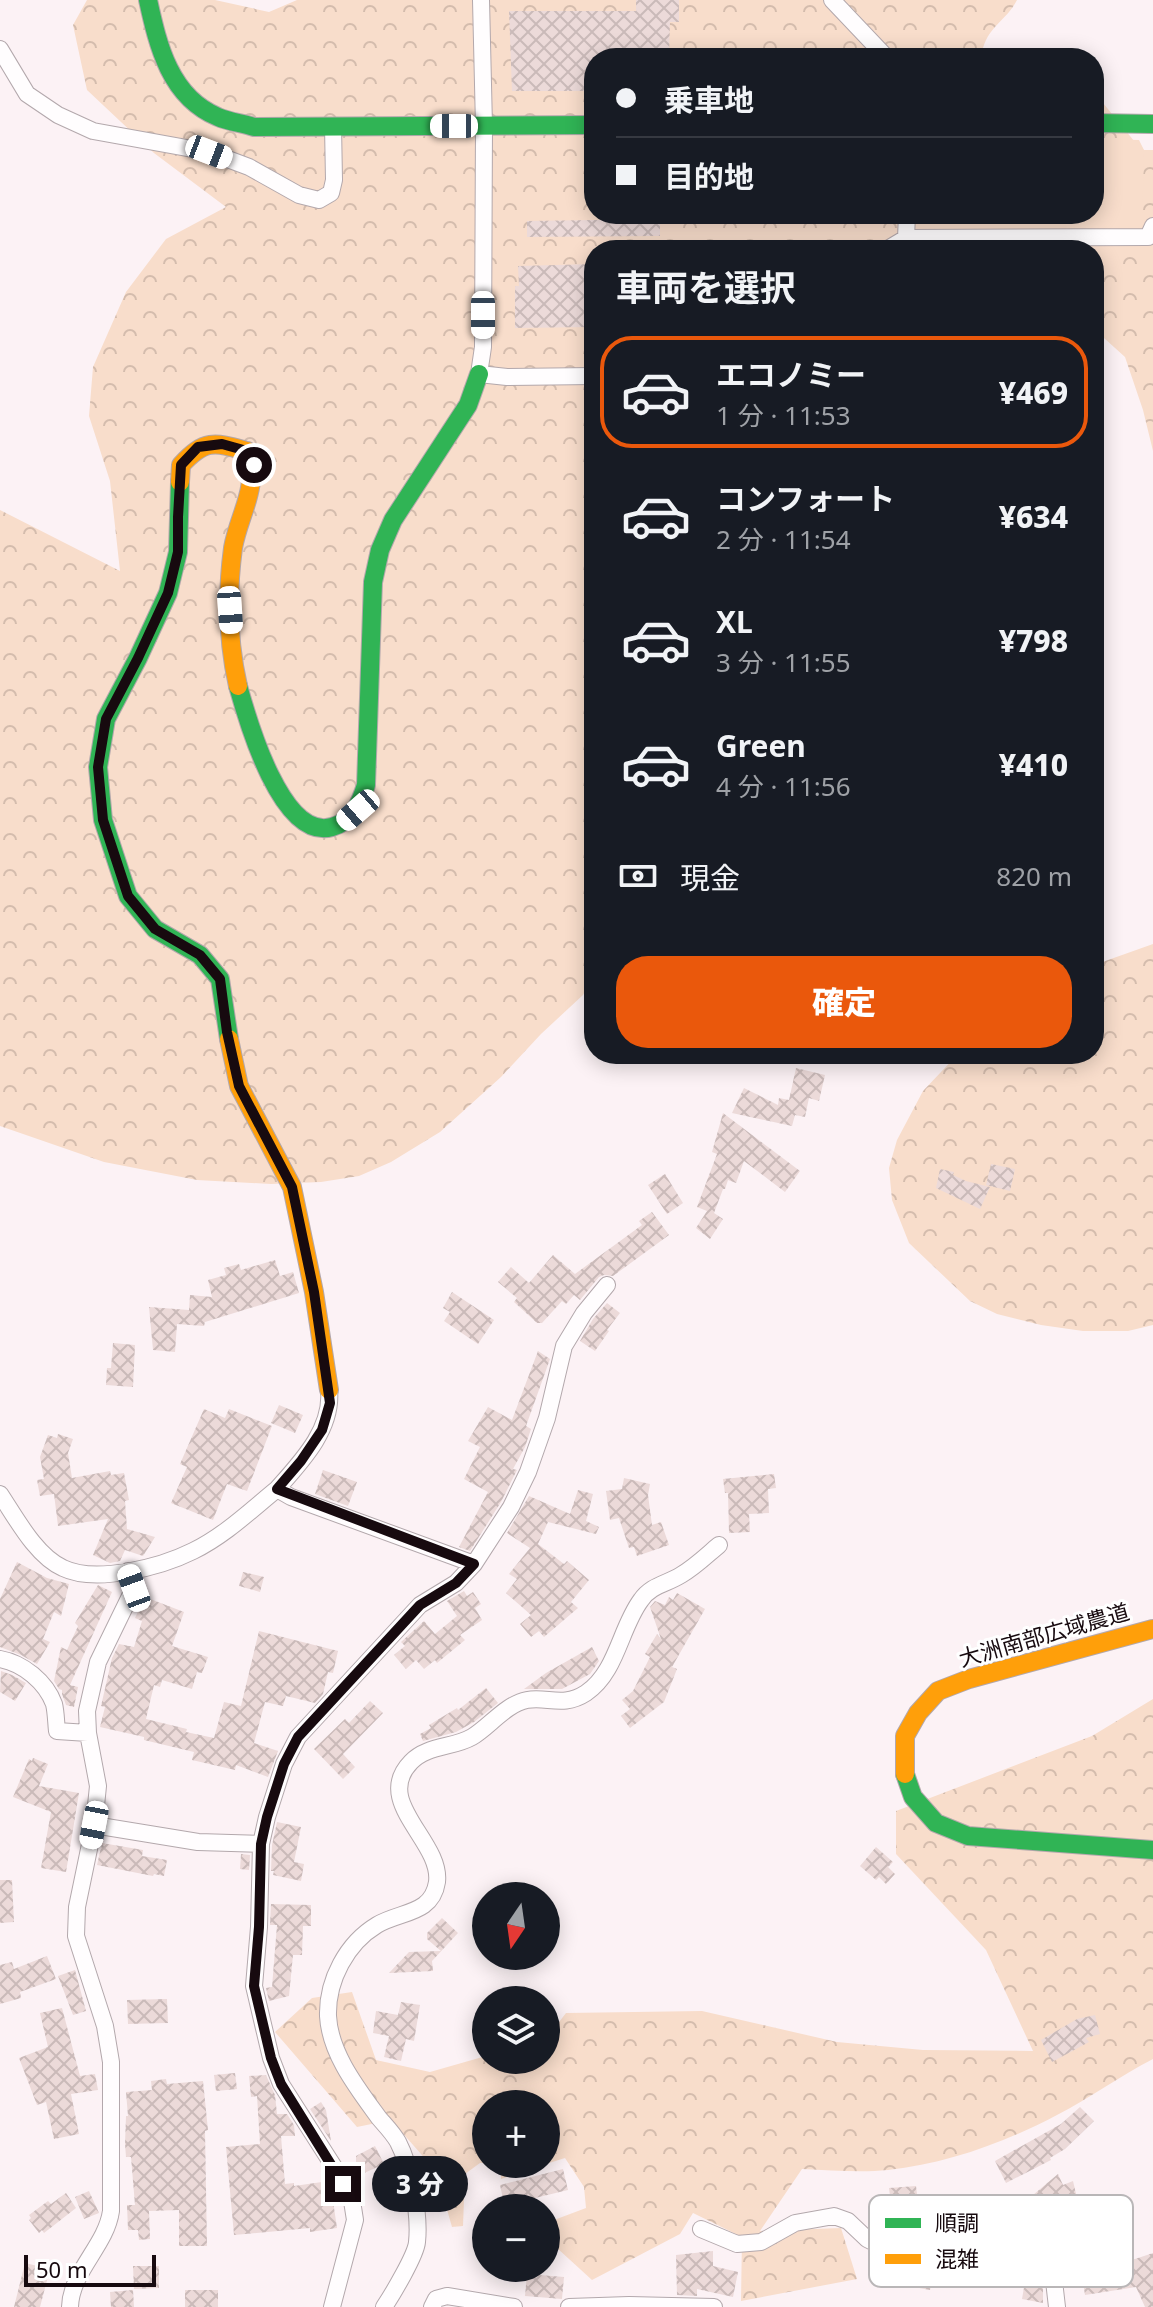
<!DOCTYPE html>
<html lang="ja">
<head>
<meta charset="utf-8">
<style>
  body { margin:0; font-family:"Noto Sans","Noto Sans JP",sans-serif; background:#242831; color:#f1f3f6; height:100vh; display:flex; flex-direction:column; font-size:30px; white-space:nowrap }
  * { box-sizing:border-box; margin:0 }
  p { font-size:26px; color:#9ea1a6 }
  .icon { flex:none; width:44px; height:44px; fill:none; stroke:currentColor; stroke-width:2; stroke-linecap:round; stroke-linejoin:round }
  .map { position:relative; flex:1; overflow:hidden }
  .drawer { position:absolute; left:584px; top:240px; width:520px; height:824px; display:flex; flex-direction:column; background:#171b24; border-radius:32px; box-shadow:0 4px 20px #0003 }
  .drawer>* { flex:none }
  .top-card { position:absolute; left:584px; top:48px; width:520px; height:176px; border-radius:32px; box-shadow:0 4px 20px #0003; display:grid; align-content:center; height:176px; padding:0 32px; background:#171b24 }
  .needle { width:52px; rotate:193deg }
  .buttons { position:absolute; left:472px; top:1882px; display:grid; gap:16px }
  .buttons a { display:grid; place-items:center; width:88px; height:88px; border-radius:50%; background:#171b24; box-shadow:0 4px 20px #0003; font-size:40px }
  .scale { position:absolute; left:24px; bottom:20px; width:132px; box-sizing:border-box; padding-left:8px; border:4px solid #170a0f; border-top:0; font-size:22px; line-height:28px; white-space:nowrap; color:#170a0f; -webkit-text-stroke:6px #fff; paint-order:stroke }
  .end { position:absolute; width:36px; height:36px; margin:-18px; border:10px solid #170a0f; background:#fff; box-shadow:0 0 0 4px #fff }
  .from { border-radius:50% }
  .bubble { position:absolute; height:56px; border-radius:28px; background:#171b24; box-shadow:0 4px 20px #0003; font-size:26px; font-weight:800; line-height:56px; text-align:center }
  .car { position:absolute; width:24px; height:48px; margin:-24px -12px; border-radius:10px; box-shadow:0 0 6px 2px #0007; background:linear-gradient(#fff 24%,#345 0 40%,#fff 0 76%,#345 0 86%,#fff 0) }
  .top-card b { display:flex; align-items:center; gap:28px; height:76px; font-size:30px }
  .top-card b+b { border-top:2px solid #363941 }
  .top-card i { width:20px; height:20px; background:#f1f3f6 }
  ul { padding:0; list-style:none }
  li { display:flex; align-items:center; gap:24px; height:112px; margin:0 16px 12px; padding:0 16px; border:4px solid transparent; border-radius:32px }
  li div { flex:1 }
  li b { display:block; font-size:30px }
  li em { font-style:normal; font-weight:800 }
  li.on { border-color:#ea580c }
  li>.icon { width:72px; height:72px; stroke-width:1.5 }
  h2 { padding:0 32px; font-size:36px; line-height:96px }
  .pay { display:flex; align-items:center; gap:20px; height:88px; padding:0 32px; font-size:30px }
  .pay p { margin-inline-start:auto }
  .cta { display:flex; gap:16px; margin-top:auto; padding:16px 32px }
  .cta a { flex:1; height:92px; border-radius:32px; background:#ea580c; color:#fff; font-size:32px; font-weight:800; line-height:92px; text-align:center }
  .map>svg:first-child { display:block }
  .forest { fill:url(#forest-crowns) }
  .pitch { fill:#f8ddcb }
  .building { fill:url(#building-cross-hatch) }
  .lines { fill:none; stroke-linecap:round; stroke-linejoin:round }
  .street-casing { stroke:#b3a8ac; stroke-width:18 }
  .fast-casing { stroke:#b3a8ac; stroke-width:20 }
  .slow-casing { stroke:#b3a8ac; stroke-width:20 }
  .street { stroke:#fffdfe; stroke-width:16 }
  .fast { stroke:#30b455; stroke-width:18 }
  .slow { stroke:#ff9f0a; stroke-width:18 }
  .route { stroke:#170a0f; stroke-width:10 }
  .labels { text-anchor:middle; stroke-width:6; stroke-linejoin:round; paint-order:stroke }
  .street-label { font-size:22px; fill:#170a0f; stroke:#fff }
  .key { fill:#fff; stroke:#b9b6b7; stroke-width:2 }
  .key-label { font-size:22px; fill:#170a0f }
</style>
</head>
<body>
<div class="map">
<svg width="1153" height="2307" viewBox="0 0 1153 2307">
  <defs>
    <pattern id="forest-crowns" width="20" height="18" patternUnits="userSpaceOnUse" patternTransform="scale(2)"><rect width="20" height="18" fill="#f8ddcb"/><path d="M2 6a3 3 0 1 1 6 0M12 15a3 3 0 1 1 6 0" fill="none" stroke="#d4bcad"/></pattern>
    <pattern id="building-cross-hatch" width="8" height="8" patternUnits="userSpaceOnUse" patternTransform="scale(2)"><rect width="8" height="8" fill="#ecdad9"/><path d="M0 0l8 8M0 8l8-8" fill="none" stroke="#cabab9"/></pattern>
  </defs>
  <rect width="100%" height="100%" fill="#fcf2f5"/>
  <path class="forest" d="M87 0H215L269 12 297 0H1017C1006 21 990 25 983 48L988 56 998 58H594V214H1094V92L1139 147 1144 150H1153V451L1143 410 1125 357 1094 329V250H594V975L583 995 541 1034 501 1077 440 1132 391 1162 359 1176 321 1182 271 1184 197 1180 104 1162 0 1126V510L120 571 110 481 89 416 93 367 126 292 166 239 226 207 154 153 87 90 73 25Z
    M1153 944V1325L1128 1331H1083L1041 1325 997 1314 970 1301 909 1243 892 1200 889 1168 897 1140 923 1091 958 1054H1094V965Z
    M1153 1699V2059C1120 2076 1090 2098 1057 2115 1006 2142 947 2164 888 2170 860 2173 830 2170 802 2169L760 2231 841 2228 857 2279 741 2301 742 2237 693 2213 680 2234 592 2280 546 2238V2223L586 2208 584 2187 565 2158 546 2164V2104H486V2163H480L465 2174 463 2226 452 2227 436 2171 391 2120 357 2127 275 2032 312 1998 352 1992 376 2060 430 2072 486 2056V2060H546V2039L566 2013 702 2011 837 2042 923 2050 1033 2051 986 1950 896 1854V1811L1092 1736Z
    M501 2164H545L501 2179Z"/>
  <path class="pitch" d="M1094 139 1139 140 1144 150 1142 227 1138 230H911L912 214H1094Z"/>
  <path class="building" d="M636 0H679V22H670L669 57 594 58V91H512L509 11H636Z
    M660 219V236L527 237V221Z
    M594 264V327L515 328V286H519L518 266Z
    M796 1068 825 1075 819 1101 809 1098 805 1117 795 1115 792 1126 732 1113 744 1088 778 1105 779 1098 789 1100Z
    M723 1113 800 1171 785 1192 744 1161 736 1183 728 1180 725 1189H723L714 1213 723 1219 710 1239 696 1228 707 1211 697 1207 717 1154 712 1152Z
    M991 1164 1015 1169 1010 1191 986 1185Z
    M940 1169 954 1172 953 1175 966 1181 990 1187 980 1209 936 1188Z
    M665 1174 683 1203 667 1214 648 1185Z
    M652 1212 669 1235 613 1276 604 1275 599 1277 580 1300 574 1295 566 1304 562 1301 542 1323H537L514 1302 517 1298 498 1282 511 1267 529 1283 553 1255 575 1274 642 1225 639 1221Z
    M275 1260 280 1276 293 1272 299 1293 205 1322 204 1326 177 1324 175 1352 153 1350 149 1307 189 1310 190 1295 212 1297 208 1280 226 1275 224 1268 239 1264 241 1270Z
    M452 1292 494 1320 478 1344 444 1321 450 1312 443 1308Z
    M607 1303 620 1313 607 1330 609 1331 595 1351 580 1341 593 1319Z
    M113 1343 135 1345 133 1387 106 1385 107 1368H111Z
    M538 1351 550 1359 526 1426 531 1429 525 1447 513 1469 517 1470 501 1502 470 1551 459 1547 488 1492 464 1479 480 1447 468 1441 488 1407 512 1420Z
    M279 1405 303 1415 295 1433 271 1423Z
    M204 1409 225 1418 229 1409 272 1426 247 1491 227 1484 213 1520 171 1503 187 1467 180 1464Z
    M58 1434 73 1439 68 1453 72 1478 110 1471 111 1475 124 1473 129 1500 125 1501 127 1529 155 1537 143 1556 125 1550 120 1561 110 1563 93 1555 108 1519 58 1526 54 1494 40 1496 37 1480 44 1479 40 1457 48 1435 57 1438Z
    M323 1470 357 1482 348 1506 315 1494Z
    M774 1474 776 1488 768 1489 769 1513 749 1514 750 1532 729 1533 728 1493H725L723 1479Z
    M624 1478 650 1484 648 1495 652 1525 661 1522 669 1545 637 1556 634 1547 629 1548 619 1518 610 1520 606 1491 622 1489Z
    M578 1490 593 1494 586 1521 599 1527 596 1534 548 1522 538 1544 564 1564 567 1561 589 1580 571 1602 578 1608 544 1637 539 1631 531 1637 520 1624 531 1615 506 1593 517 1579 509 1574 530 1548 507 1533 529 1496 570 1514Z
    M17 1562 47 1578 69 1584 61 1616 54 1612 43 1639 50 1642 37 1664 21 1655 0 1647V1599Z
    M243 1572 264 1577 260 1592 239 1586Z
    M98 1585 112 1592 70 1685 78 1687 74 1707 66 1705 62 1694V1690L59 1689 54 1681 61 1647 67 1650 78 1626 75 1623Z
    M464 1591 467 1596 473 1592 481 1604 475 1608 482 1620 460 1635 465 1640 437 1663 435 1660 424 1669 416 1660 406 1669 394 1655 405 1646 401 1642 424 1621 435 1634 457 1616 447 1601Z
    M677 1593 705 1609 672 1667 677 1669 664 1702 630 1728 621 1716 630 1709 622 1700 633 1691 650 1657 645 1654 657 1634 661 1639 650 1607 655 1601 665 1605 669 1597 673 1600Z
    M145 1597 184 1612 172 1646 208 1657 202 1673 197 1672 192 1689 162 1680 160 1687 154 1685 146 1719 187 1729 186 1732 214 1738 224 1702 241 1706 259 1631 338 1651 333 1673 328 1672 323 1694 315 1703 286 1696 283 1706 265 1702 254 1743 278 1751 268 1777 236 1765 235 1770 192 1760 194 1752 144 1740V1737L100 1727 105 1707 101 1706 112 1658 119 1644 134 1647 142 1621 135 1618Z
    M592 1647 599 1661 590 1674 562 1689H524L546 1673Z
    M1 1671 12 1675 26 1683 15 1701 0 1692Z
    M486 1688 498 1703 474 1722 456 1732 423 1741 420 1734 431 1728 429 1725 457 1708 458 1710Z
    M370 1701 383 1713 343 1754 355 1767 343 1779 314 1749 345 1719 349 1723Z
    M33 1758 48 1764 39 1786 79 1793 66 1872 41 1868 51 1812 13 1797 29 1759 32 1761Z
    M277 1822 301 1827 294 1862 304 1864 301 1881 273 1875 274 1871H271L272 1845Z
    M102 1843 143 1850 142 1856 167 1860 164 1876 154 1874 153 1876 97 1865Z
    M876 1847 893 1862 888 1867 895 1874 886 1884 879 1877 876 1880 860 1866Z
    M241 1854 250 1855 249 1870 240 1869Z
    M0 1880H12L14 1922 0 1923Z
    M271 1904 311 1905V1926H303L302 1955H293L289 1996 269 2001 266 1988 272 1987 277 1925H270Z
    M442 1918 458 1933 432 1961 433 1971 389 1973 409 1952 441 1951 427 1939V1933Z
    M47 1956 56 1979 20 1992 21 1998 0 2004V1965L12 1962 14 1969Z
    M75 1970 86 2011 73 2015 58 1976Z
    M167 1999 168 2023 128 2024 127 2000Z
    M401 2002 420 2005 414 2041 406 2039 401 2061 384 2057 389 2036 373 2033 376 2011 398 2015Z
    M62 2008 80 2076 95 2074 98 2090 71 2094 79 2134 54 2139 46 2102 37 2105 19 2058 48 2047 40 2013Z
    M1095 2015 1100 2034 1086 2038 1089 2042 1052 2062 1041 2040 1077 2019Z
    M235 2073 237 2089 216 2091 214 2075Z
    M266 2075 275 2095 277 2114H287L294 2125 295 2136H281L285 2184 294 2183V2186L329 2181 339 2200 333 2201 337 2228 310 2232V2228L234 2235 226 2147 260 2144 257 2096 251 2097 249 2076Z
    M166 2079 167 2084 203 2081 208 2130 205 2131 207 2246H179V2210L149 2211 150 2239 139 2240 138 2230H128L127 2205H135L131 2157H126L125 2144 126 2116H128L126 2092 152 2090 151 2081Z
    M321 2102 326 2110 331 2141 310 2109Z
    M1080 2107 1094 2121 1065 2149 1050 2158 1051 2160 1006 2183 995 2161 1061 2124Z
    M375 2146 384 2164 362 2174 356 2162V2156Z
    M563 2169 568 2190 531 2199V2202L505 2208 500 2185Z
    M1058 2174 1063 2185 1073 2181 1083 2223 1097 2215 1126 2262 1153 2253V2307H1145L1136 2287 1085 2295 1077 2246 1056 2266 1008 2216Z
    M916 2186 918 2202 928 2201 930 2219 907 2220 908 2225 881 2227 878 2197 890 2196 889 2188Z
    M89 2191 99 2213 84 2219 75 2197Z
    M66 2193 76 2208 44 2233 42 2230 39 2233 29 2220 31 2218 29 2215 48 2201 51 2204Z
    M713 2251V2266L738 2272 733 2297 697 2289V2296L677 2295 676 2255Z
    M25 2263 50 2269 40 2307H14Z
    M133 2266H159V2288L134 2289Z
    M905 2271 933 2276 930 2290 903 2285Z
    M527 2274 564 2277 562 2299 525 2296Z
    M1026 2276 1037 2278 1043 2286V2303L1022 2299Z
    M133 2290 134 2307H111L110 2292Z
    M185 2290H218V2307H185Z"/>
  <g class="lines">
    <g class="street-casing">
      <path id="street" d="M481 0 484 126 483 347 479 374 507 377 594 376
        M832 0 887 58
        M0 49 27 94 58 115 93 131 209 152 249 167 299 195 319 200 331 193 334 180 333 126
        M906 238 907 214
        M886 250 906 238 1148 237 1153 226
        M277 1489C301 1462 333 1429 329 1390
        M0 1494C16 1518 36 1556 63 1568 96 1584 161 1567 193 1551 224 1536 250 1511 277 1489L291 1497 474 1564
        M0 1659C23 1663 46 1682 54 1704 56 1712 56 1722 57 1731L88 1733
        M94 1825 198 1842 261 1844
        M701 2229 737 2244 761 2242 795 2223 834 2216 848 2221 867 2239 881 2246 895 2248 923 2238 951 2240 982 2238 998 2239 1021 2246 1045 2271 1054 2281 1057 2307
        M70 2307C71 2271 106 2246 111 2211V2062L105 2026 76 1936 77 1907 94 1825 98 1786 88 1733 87 1711 98 1662 134 1588 128 1571
        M332 2307 355 2220 352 2201 334 2167 281 2084 271 2058 254 1986 259 1927 261 1844 267 1817 284 1764 298 1737 420 1605 456 1583 474 1564 511 1507 528 1472 547 1418 564 1346 584 1313 607 1285
        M384 2307C392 2295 416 2255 417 2242 420 2214 411 2167 398 2142 393 2133 385 2125 379 2118 358 2089 330 2054 328 2016 327 1980 347 1943 377 1925 400 1911 432 1915 437 1882 442 1841 372 1802 411 1762 427 1745 453 1748 472 1737 489 1727 506 1704 527 1700 547 1696 563 1708 586 1693 617 1672 620 1628 641 1600 651 1585 667 1584 681 1575 695 1567 707 1555 719 1545
        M432 2307 436 2299 447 2296 514 2307
        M569 2307 629 2305 714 2307"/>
    </g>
    <g class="fast-casing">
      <path id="fast" d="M148 0C158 46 170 97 218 117 229 122 242 123 254 127L594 125
        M1094 123 1153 124
        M180 482 178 552 168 593 138 658 106 719 98 767 103 820 128 896 155 929 200 955 220 979 229 1039
        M238 686C248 722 282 841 332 827 353 821 360 804 366 785L373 582 380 550 393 520 468 405 479 374
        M905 1774 913 1797 936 1823 968 1836 1153 1850"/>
    </g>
    <g class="slow-casing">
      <path id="slow" d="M180 482 181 465C205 439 214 442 247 451 260 488 239 513 233 548 227 593 228 642 238 686
        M229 1039 239 1086 292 1187 314 1292 329 1390
        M905 1774V1736L918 1713 938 1691 969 1679 1153 1629"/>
    </g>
    <use href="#street" class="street"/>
    <use href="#fast" class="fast"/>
    <use href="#slow" class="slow"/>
  </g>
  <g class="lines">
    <path class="route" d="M254 465 247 451 222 444 198 447 181 465 178 517V552L168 593 138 658 106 719 98 767 103 820 128 896 155 929 200 955 220 979 227 1032 239 1086 292 1187 314 1292 330 1403 322 1430 301 1461 277 1489 474 1564 456 1583 420 1605 298 1737 284 1764 267 1817 261 1844 259 1927 254 1986 271 2058 281 2084 343 2184"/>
  </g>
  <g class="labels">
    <g class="street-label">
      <text transform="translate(1044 1635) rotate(-16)" y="8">大洲南部広域農道</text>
    </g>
  </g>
  <rect x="869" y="2195" width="264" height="92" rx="12" class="key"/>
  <rect x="885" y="2218" width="36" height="10" fill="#30b455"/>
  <rect x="885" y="2254" width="36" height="10" fill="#ff9f0a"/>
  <g class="key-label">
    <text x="935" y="2231">順調</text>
    <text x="935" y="2267">混雑</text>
  </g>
</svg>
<div class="buttons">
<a><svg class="needle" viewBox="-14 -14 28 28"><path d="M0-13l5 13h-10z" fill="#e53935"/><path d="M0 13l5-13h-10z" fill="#9ea1a6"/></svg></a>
<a><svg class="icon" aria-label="layers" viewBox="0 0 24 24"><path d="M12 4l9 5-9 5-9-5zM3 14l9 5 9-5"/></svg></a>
<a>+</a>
<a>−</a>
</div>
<div class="scale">50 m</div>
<i class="end from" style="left:254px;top:465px"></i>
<i class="end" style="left:343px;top:2184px"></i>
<div class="bubble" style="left:372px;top:2156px;width:96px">3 分</div>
<i class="car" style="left:454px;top:126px;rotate:270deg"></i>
<i class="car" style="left:209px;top:152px;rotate:111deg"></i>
<i class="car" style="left:483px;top:315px;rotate:180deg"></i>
<i class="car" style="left:230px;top:610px;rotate:176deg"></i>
<i class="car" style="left:358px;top:810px;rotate:229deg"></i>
<i class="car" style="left:134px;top:1588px;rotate:340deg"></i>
<i class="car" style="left:94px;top:1825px;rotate:191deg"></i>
<div class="top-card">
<b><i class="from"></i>乗車地</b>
<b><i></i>目的地</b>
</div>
<section class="drawer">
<h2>車両を選択</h2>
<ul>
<li class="on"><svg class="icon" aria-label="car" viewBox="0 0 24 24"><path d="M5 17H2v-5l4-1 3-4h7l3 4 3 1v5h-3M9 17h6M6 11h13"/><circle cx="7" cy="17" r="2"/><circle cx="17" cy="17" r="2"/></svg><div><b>エコノミー</b><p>1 分 · 11:53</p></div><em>¥469</em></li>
<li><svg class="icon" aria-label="car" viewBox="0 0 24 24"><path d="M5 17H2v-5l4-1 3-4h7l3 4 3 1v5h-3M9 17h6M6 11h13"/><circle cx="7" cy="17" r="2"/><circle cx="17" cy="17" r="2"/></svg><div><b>コンフォート</b><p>2 分 · 11:54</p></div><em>¥634</em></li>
<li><svg class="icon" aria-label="car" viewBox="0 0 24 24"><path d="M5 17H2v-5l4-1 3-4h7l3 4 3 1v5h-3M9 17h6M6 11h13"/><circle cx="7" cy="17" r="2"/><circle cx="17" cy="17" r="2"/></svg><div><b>XL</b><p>3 分 · 11:55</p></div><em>¥798</em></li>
<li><svg class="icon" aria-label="car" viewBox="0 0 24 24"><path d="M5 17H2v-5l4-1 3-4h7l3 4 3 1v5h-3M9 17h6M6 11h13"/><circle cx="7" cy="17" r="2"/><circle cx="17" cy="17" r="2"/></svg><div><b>Green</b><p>4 分 · 11:56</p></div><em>¥410</em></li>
</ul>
<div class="pay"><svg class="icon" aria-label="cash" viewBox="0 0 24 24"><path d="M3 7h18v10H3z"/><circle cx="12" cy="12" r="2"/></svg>現金<p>820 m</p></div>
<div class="cta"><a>確定</a></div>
</section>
</div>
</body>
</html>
